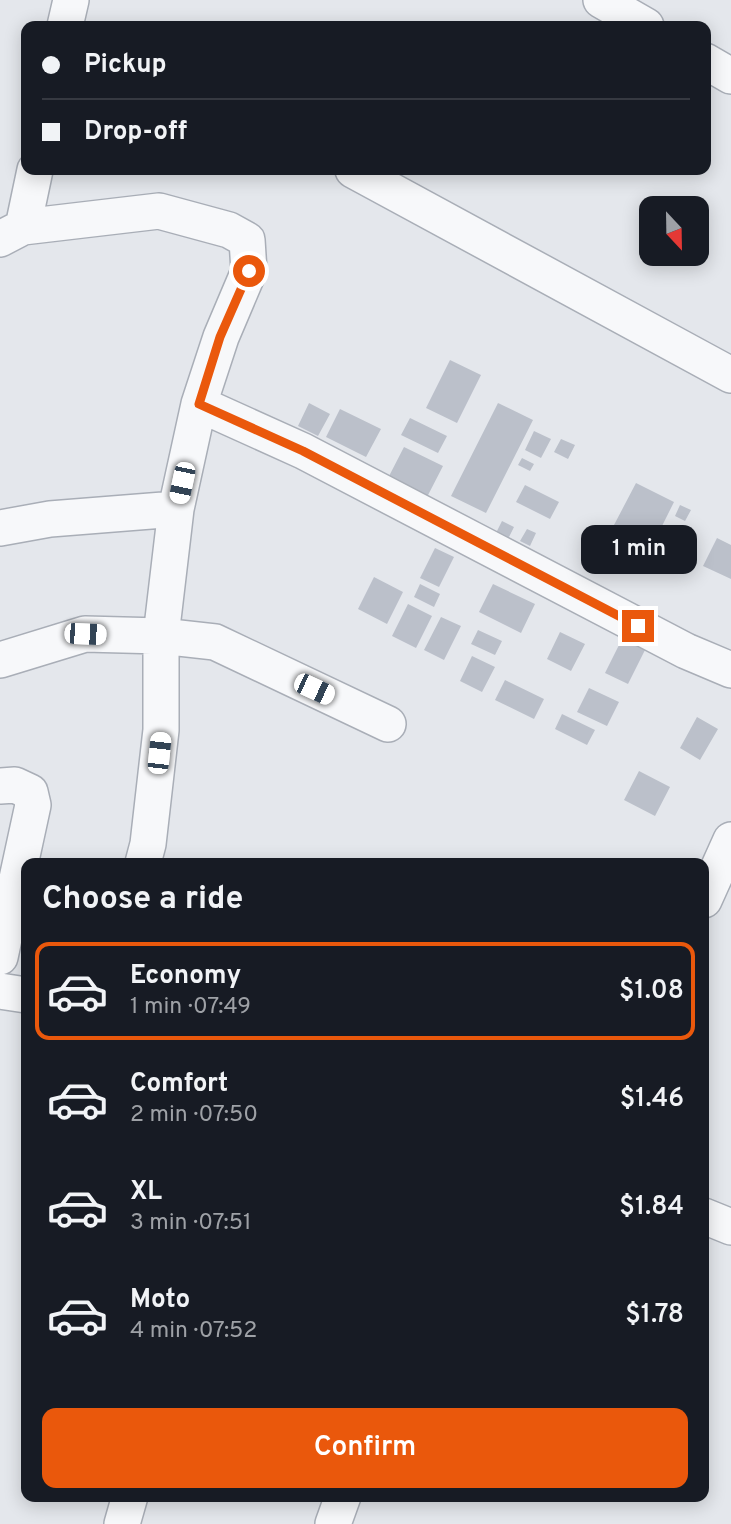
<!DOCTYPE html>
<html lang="en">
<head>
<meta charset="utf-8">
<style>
  body { margin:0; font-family:Overpass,sans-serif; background:#20242c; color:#f1f3f6; height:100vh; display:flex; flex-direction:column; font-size:26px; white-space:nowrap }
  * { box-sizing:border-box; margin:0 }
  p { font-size:23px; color:#9ea1a6 }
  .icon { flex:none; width:38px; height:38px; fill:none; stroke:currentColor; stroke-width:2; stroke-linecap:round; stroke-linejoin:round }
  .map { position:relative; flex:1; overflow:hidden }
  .panel { position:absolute; left:21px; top:858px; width:688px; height:644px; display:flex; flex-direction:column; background:#171b24; border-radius:14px; box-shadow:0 4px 18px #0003 }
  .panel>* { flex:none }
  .banner { position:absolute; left:21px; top:21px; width:690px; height:154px; border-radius:14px; box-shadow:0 4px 18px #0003; display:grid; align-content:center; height:154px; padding:0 21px; background:#171b24 }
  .needle { width:46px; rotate:158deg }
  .controls { position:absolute; left:639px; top:196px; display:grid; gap:14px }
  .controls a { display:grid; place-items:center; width:70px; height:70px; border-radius:14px; background:#171b24; box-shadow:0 4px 18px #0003; font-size:35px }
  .end { position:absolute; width:32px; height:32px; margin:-16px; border:9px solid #ea580c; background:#fff; box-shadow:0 0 0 4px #fff }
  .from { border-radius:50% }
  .bubble { position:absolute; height:49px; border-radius:14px; background:#171b24; box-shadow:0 4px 18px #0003; font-size:23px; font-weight:600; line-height:49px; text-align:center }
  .car { position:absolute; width:21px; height:42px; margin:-21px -10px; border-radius:9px; box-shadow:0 0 5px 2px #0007; background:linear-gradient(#fff 24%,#345 0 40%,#fff 0 76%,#345 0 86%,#fff 0) }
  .banner b { display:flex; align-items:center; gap:24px; height:66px; font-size:26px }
  .banner b+b { border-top:2px solid #363941 }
  .banner i { width:18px; height:18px; background:#f1f3f6 }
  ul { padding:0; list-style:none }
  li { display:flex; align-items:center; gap:21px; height:98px; margin:0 14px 10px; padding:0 7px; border:4px solid transparent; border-radius:14px }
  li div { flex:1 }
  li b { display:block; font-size:26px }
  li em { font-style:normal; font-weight:600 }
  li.on { border-color:#ea580c }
  li>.icon { width:63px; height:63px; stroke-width:1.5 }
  h2 { padding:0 21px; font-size:32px; line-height:84px }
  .primary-button { display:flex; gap:14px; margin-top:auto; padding:14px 21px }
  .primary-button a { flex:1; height:80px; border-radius:14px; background:#ea580c; color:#fff; font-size:28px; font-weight:600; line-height:80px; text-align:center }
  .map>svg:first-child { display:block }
  .building { fill:#bbc0ca }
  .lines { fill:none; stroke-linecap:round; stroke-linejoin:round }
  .minor-casing { stroke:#a9aeb7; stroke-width:38 }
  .minor { stroke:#f7f8fa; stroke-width:35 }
  .route { stroke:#ea580c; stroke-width:9 }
</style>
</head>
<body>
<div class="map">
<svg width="731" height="1524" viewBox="0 0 731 1524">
  <rect width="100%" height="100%" fill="#e4e7ec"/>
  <path class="building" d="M450 360 481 375 457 423 426 408Z
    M309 403 330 414 318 436 298 426Z
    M498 403 533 420 486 513 451 496Z
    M340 409 381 429 366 457 326 437Z
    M410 418 447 436 438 453 401 435Z
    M534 431 551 439 541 458 525 450Z
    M561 439 575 445 568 459 554 452Z
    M404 447 443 466 426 499 387 480Z
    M522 458 534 464 530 471 518 465Z
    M636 483 674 502 653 544 614 525Z
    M525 485 559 502 550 519 516 502Z
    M680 505 691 510 685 521 675 516Z
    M502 521 514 527 505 545 493 539Z
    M527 529 536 533 530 546 520 541Z
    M717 538 731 545V579L703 566Z
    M435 548 454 557 439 587 420 578Z
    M374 577 403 592 387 624 358 609Z
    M420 584 440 594 434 607 414 597Z
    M493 584 535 604 521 633 479 612Z
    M408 604 432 616 416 648 392 636Z
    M441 617 461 626 444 660 424 650Z
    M478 630 502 641 495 655 471 644Z
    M560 632 585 644 571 671 547 659Z
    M624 635 647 646 628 684 605 673Z
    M472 656 495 667 482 692 460 681Z
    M505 680 544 699 534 719 495 700Z
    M589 688 619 702 607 726 577 712Z
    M562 714 595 730 587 745 555 729Z
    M697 717 718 729 700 760 680 748Z
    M639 771 670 787 655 816 624 800Z"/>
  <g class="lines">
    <g class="minor-casing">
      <path id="minor" d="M601 0 646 26
        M65 26 71 0
        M705 61 731 76
        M353 170 731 375
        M23 227 35 170
        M0 239 23 227 159 211 229 230 247 240 249 271 221 337 199 404 176 509 161 636V730L148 844 143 863
        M199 404 303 451 686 651 731 670
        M0 528 50 519 176 509
        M0 660 85 634 161 636 215 642 388 724
        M0 786 15 785 30 792 33 805 0 957
        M704 900 731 840
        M0 991 26 995
        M704 1216 731 1227
        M122 1524 130 1496
        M333 1524 343 1496"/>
    </g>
    <use href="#minor" class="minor"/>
  </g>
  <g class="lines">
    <path class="route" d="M249 271 220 337 199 404 303 451 638 626"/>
  </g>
</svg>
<div class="controls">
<a><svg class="needle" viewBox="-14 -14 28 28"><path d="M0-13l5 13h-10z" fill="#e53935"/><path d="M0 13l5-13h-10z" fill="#9ea1a6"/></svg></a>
</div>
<i class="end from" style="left:249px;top:271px"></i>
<i class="end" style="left:638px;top:626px"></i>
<div class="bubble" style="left:581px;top:525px;width:116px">1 min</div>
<i class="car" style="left:182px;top:483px;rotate:192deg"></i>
<i class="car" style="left:85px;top:634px;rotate:92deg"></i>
<i class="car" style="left:314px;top:689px;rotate:115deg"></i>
<i class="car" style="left:159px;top:753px;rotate:6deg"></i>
<div class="banner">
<b><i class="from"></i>Pickup</b>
<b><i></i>Drop-off</b>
</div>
<section class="panel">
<h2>Choose a ride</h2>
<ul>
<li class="on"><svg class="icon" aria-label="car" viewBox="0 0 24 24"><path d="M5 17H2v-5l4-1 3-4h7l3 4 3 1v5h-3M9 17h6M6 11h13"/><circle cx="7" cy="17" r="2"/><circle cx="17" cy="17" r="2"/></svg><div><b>Economy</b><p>1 min · 07:49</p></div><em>$1.08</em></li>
<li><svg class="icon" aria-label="car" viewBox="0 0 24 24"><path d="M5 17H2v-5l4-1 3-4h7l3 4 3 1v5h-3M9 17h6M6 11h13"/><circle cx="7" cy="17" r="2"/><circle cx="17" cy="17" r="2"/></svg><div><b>Comfort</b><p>2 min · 07:50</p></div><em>$1.46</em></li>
<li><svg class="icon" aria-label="car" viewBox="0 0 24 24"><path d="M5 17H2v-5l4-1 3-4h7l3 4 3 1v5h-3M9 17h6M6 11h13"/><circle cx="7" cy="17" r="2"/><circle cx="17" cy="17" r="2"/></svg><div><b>XL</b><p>3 min · 07:51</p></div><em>$1.84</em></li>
<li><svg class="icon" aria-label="car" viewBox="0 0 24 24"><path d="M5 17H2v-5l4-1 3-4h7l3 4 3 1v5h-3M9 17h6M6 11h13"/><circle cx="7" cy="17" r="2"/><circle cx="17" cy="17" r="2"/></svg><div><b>Moto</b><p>4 min · 07:52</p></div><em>$1.78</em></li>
</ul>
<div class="primary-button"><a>Confirm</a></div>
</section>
</div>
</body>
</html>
